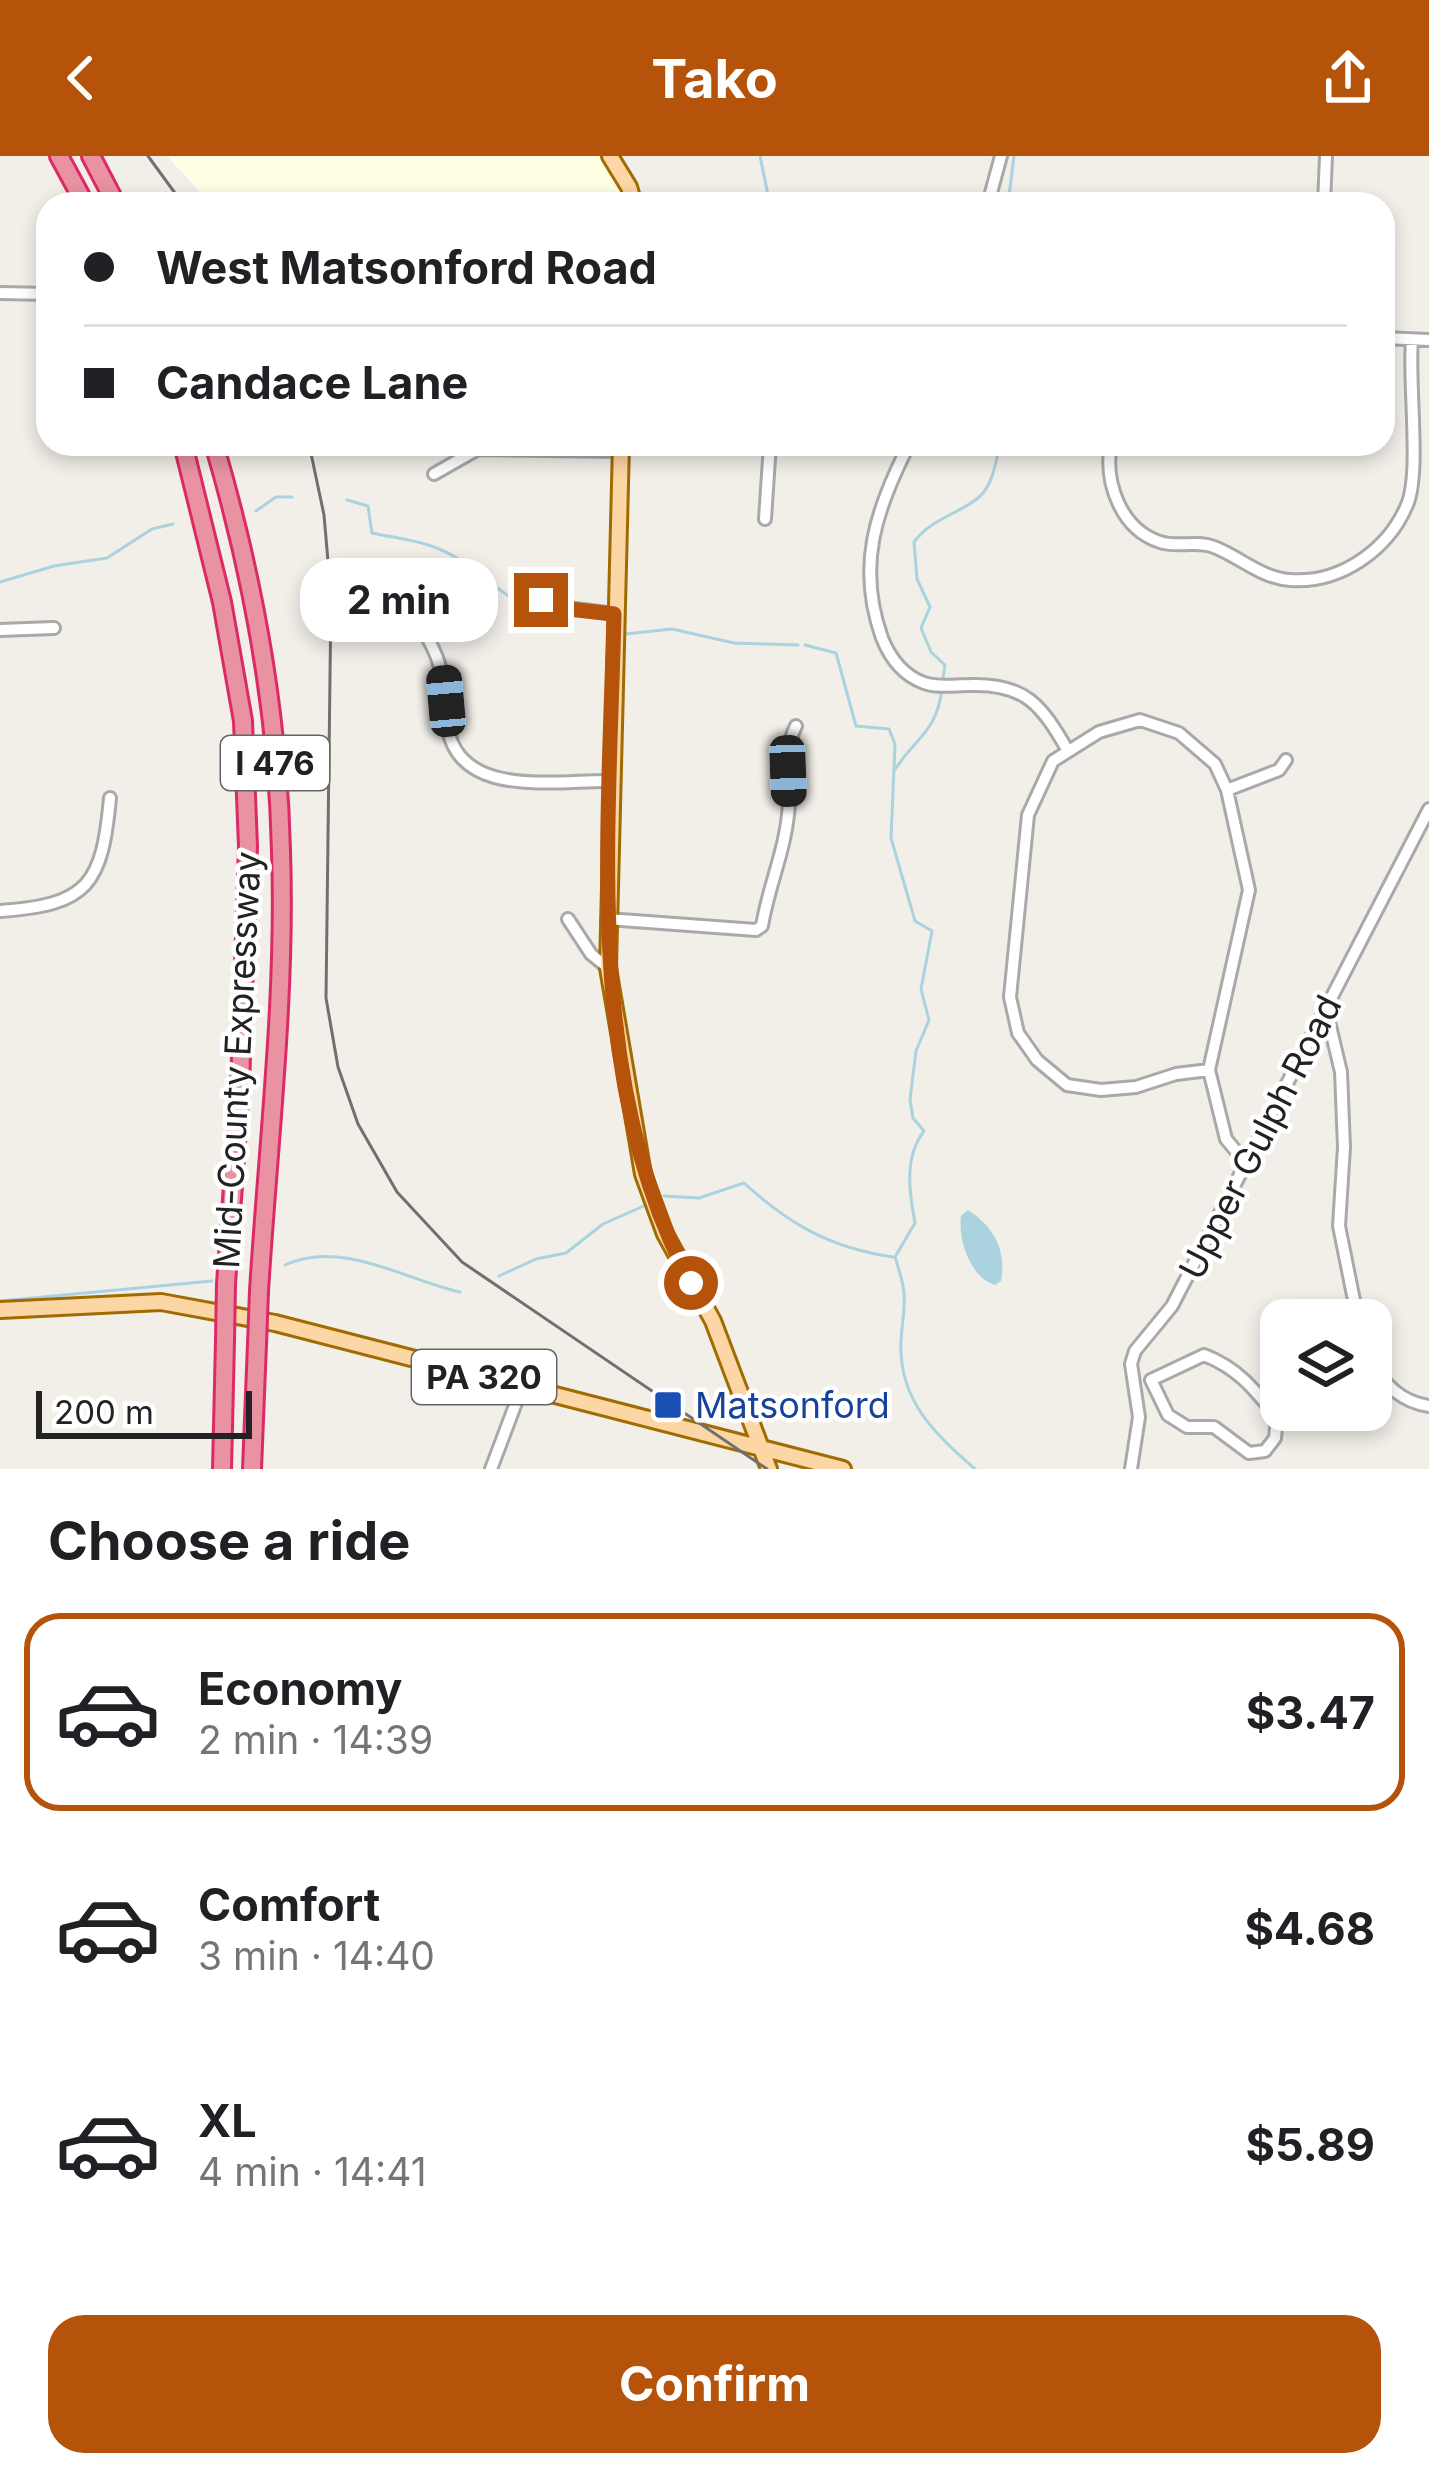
<!DOCTYPE html>
<html lang="en">
<head>
<meta charset="utf-8">
<style>
  body { margin:0; font-family:Inter,sans-serif; background:#f2f2f2; color:#202124; height:100vh; display:flex; flex-direction:column; font-size:45px; white-space:nowrap }
  * { box-sizing:border-box; margin:0 }
  p { font-size:39px; color:#757577 }
  .icon { flex:none; width:66px; height:66px; fill:none; stroke:currentColor; stroke-width:2; stroke-linecap:round; stroke-linejoin:round }
  .map { position:relative; height:1313px; overflow:hidden }
  .details { display:flex; flex-direction:column; background:#fff; flex:1 }
  .details>* { flex:none }
  .banner { position:absolute; left:36px; top:36px; width:1359px; height:264px; border-radius:36px; box-shadow:0 6px 18px #0003; display:grid; align-content:center; height:264px; padding:0 48px; background:#fff }
  .tools { position:absolute; left:1260px; top:1143px; display:grid; gap:24px }
  .tools a { display:grid; place-items:center; width:132px; height:132px; border-radius:24px; background:#fff; box-shadow:0 6px 18px #0003; font-size:60px }
  .scale { position:absolute; left:36px; bottom:30px; width:216px; box-sizing:border-box; padding-left:12px; border:6px solid #222; border-top:0; font-size:33px; line-height:42px; white-space:nowrap; color:#222; -webkit-text-stroke:9px #fff; paint-order:stroke }
  .end { position:absolute; width:54px; height:54px; margin:-27px; border:15px solid #b45309; background:#fff; box-shadow:0 0 0 6px #fff }
  .from { border-radius:50% }
  .bubble { position:absolute; height:84px; border-radius:36px; background:#fff; box-shadow:0 6px 18px #0003; font-size:39px; font-weight:700; line-height:84px; text-align:center }
  .car { position:absolute; width:36px; height:72px; margin:-36px -18px; border-radius:15px; box-shadow:0 0 9px 3px #0007; background:linear-gradient(#222 24%,#8ab4d8 0 40%,#222 0 76%,#8ab4d8 0 86%,#222 0) }
  .banner b { display:flex; align-items:center; gap:42px; height:114px; font-size:45px }
  .banner b+b { border-top:3px solid #e0e0e0 }
  .banner i { width:30px; height:30px; background:#202124 }
  ul { padding:0; list-style:none }
  li { display:flex; align-items:center; gap:36px; height:198px; margin:0 24px 18px; padding:0 24px; border:6px solid transparent; border-radius:36px }
  li div { flex:1 }
  li b { display:block; font-size:45px }
  li em { font-style:normal; font-weight:700 }
  li.selected { border-color:#b45309 }
  li>.icon { width:108px; height:108px; stroke-width:1.5 }
  h2 { padding:0 48px; font-size:54px; line-height:144px }
  .button { display:flex; gap:24px; margin-top:auto; padding:24px 48px }
  .button a { flex:1; height:138px; border-radius:36px; background:#b45309; color:#fff; font-size:48px; font-weight:700; line-height:138px; text-align:center }
  header { display:flex; justify-content:space-between; align-items:center; height:156px; padding:0 48px; background:#b45309; color:#fff; font-size:54px; font-weight:700 }
  .map>svg:first-child { display:block }
  .education { fill:#ffffe5 }
  .water { fill:#aad3df }
  .lines { fill:none; stroke-linecap:round; stroke-linejoin:round }
  .stream { stroke:#aad3df; stroke-width:3 }
  .minor-casing { stroke:#a9a9a9; stroke-width:16 }
  .major-casing { stroke:#a06b00; stroke-width:20 }
  .highway-casing { stroke:#dc2a67; stroke-width:22 }
  .minor { stroke:#fff; stroke-width:10 }
  .major { stroke:#fcd6a4; stroke-width:14 }
  .highway { stroke:#e892a2; stroke-width:16 }
  .tram { stroke:#707070; stroke-width:3 }
  .highway-bridge-casing { stroke:#dc2a67; stroke-width:22; stroke-linecap:butt }
  .highway-bridge { stroke:#e892a2; stroke-width:16 }
  .route { stroke:#b45309; stroke-width:15 }
  .transit-dot { fill:#1a4fb4; stroke:#fff; stroke-width:4.5 }
  .labels { text-anchor:middle; stroke-width:9; stroke-linejoin:round; paint-order:stroke }
  .shield { fill:#fff; stroke:#646464; stroke-width:3 }
  .shield-label { font-size:33px; font-weight:bold; fill:#222 }
  .street-label { font-size:36px; fill:#222; stroke:#fff }
  .transit-label { font-size:36px; fill:#164399; stroke:#fff; text-anchor:start }
</style>
</head>
<body>
<header><svg class="icon" aria-label="back" viewBox="0 0 24 24"><path d="M15 5l-7 7 7 7"/></svg>Tako<svg class="icon" aria-label="share" viewBox="0 0 24 24"><path d="M12 15V3M7 8l5-5 5 5M5 13v7h14v-7"/></svg></header>
<div class="map">
<svg width="1429" height="1313" viewBox="0 0 1429 1313">
  <rect width="100%" height="100%" fill="#f2efe9"/>
  <path class="education" d="M167 0H610L634 48H211Z"/>
  <path class="water" d="M968 1054C993 1070 1007 1094 1001 1125L995 1129C970 1121 958 1085 961 1060Z"/>
  <g class="lines">
    <path class="stream" d="M760 0 768 39 776 48
      M1008 48 1014 0
      M347 344 368 350 372 377C394 382 419 384 439 393 481 410 512 454 555 464
      M256 355 276 341H292
      M0 426 54 410 107 402 152 373 173 368
      M626 478 672 473 734 487 798 489
      M805 489 836 497 856 570 889 573 895 588 891 682 915 765 932 775 921 833 929 864 916 895 910 944 913 962 924 975C904 1001 909 1036 915 1067L895 1101C909 1144 904 1143 901 1185 898 1244 935 1278 975 1313
      M943 523 945 509 931 496 921 472 930 451 917 423 914 386C932 362 957 359 978 342 993 330 996 305 1000 288
      M894 615C915 582 937 576 942 533
      M664 1040 699 1042 744 1027C790 1069 831 1092 893 1101
      M285 1109C342 1083 403 1123 460 1136
      M499 1120 536 1103 566 1097 603 1068 646 1049
      M0 1145 212 1125"/>
    <g class="minor-casing">
      <path id="minor" d="M988 48 1001 0
        M1324 48 1326 0
        M0 137 48 138
        M1383 182 1429 184
        M909 288C876 355 856 409 882 482 890 502 902 519 924 527 938 532 955 529 970 529 1026 527 1042 550 1068 595
        M1111 288C1104 325 1120 373 1160 386 1177 392 1196 384 1214 391 1240 401 1261 422 1290 424 1340 428 1388 394 1407 349 1421 317 1408 226 1412 184
        M434 318 478 293 621 295
        M765 363 770 288
        M517 424 552 450 615 458
        M421 471C446 510 442 524 447 567 456 644 555 624 610 625
        M0 474 54 472
        M1140 564 1179 577 1215 608 1227 634 1249 734 1209 914 1176 918 1136 931 1101 934 1067 929 1037 904 1018 877 1010 841 1028 659 1053 605 1099 576Z
        M1227 634 1279 614 1286 604
        M0 755C89 749 102 728 110 642
        M568 763 591 798 608 812
        M607 763 756 774 762 770C769 727 787 692 789 646 791 619 783 595 796 570
        M1326 853 1341 916 1344 991 1339 1070 1358 1164
        M1209 914 1226 983 1245 1006
        M1204 1199C1238 1212 1255 1234 1277 1261L1275 1282 1265 1295 1249 1297 1214 1271H1187L1168 1259 1151 1224Z
        M1371 1204C1383 1228 1401 1246 1429 1250
        M491 1313 522 1231
        M1131 1313 1139 1261 1131 1208 1135 1195 1172 1150 1429 653"/>
    </g>
    <g class="major-casing">
      <path id="major" d="M610 0 629 31 634 48
        M621 288 608 812 643 1018 665 1078 713 1165 769 1313
        M0 1154 161 1146 275 1167 843 1313"/>
    </g>
    <g class="highway-casing">
      <path id="highway" d="M59 0 85 48
        M91 0 116 48
        M183 288 222 446 243 565 248 690 240 930 226 1128
        M214 288C253 420 278 557 281 695 286 841 268 989 259 1135
        M222 1313 225 1185
        M252 1313 257 1188"/>
    </g>
    <use href="#minor" class="minor"/>
    <use href="#major" class="major"/>
    <use href="#highway" class="highway"/>
    <path class="tram" d="M148 0 183 48
      M309 288 324 359 331 440 326 842 338 911 358 968 397 1036 462 1106 767 1313"/>
    <g class="highway-bridge-casing">
      <path id="highway-bridge" d="M225 1185 226 1128
        M257 1188 259 1135"/>
    </g>
    <use href="#highway-bridge" class="highway-bridge"/>
  </g>
  <g class="lines">
    <path class="route" d="M541 444 560 452 614 458C609 679 583 927 691 1127"/>
  </g>
  <rect class="transit-dot" x="653" y="1234" width="30" height="30" rx="6"/>
  <g class="labels">
    <g class="shield">
      <rect x="221" y="580" width="108" height="54" rx="9"/>
      <rect x="412" y="1194" width="144" height="54" rx="9"/>
    </g>
    <g class="shield-label">
      <text x="275" y="619">I 476</text>
      <text x="484" y="1233">PA 320</text>
    </g>
    <g class="street-label">
      <text transform="translate(237 904) rotate(-87)" y="13">Mid-County Expressway</text>
      <text transform="translate(1260 981) rotate(-63)" y="13">Upper Gulph Road</text>
    </g>
    <g class="transit-label">
      <text x="695" y="1262">Matsonford</text>
    </g>
  </g>
</svg>
<div class="tools">
<a><svg class="icon" aria-label="layers" viewBox="0 0 24 24"><path d="M12 4l9 5-9 5-9-5zM3 14l9 5 9-5"/></svg></a>
</div>
<div class="scale">200 m</div>
<i class="end from" style="left:691px;top:1127px"></i>
<i class="end" style="left:541px;top:444px"></i>
<div class="bubble" style="left:300px;top:402px;width:198px">2 min</div>
<i class="car" style="left:446px;top:545px;rotate:355deg"></i>
<i class="car" style="left:788px;top:615px;rotate:178deg"></i>
<div class="banner">
<b><i class="from"></i>West Matsonford Road</b>
<b><i></i>Candace Lane</b>
</div>
</div>
<section class="details">
<h2>Choose a ride</h2>
<ul>
<li class="selected"><svg class="icon" aria-label="car" viewBox="0 0 24 24"><path d="M5 17H2v-5l4-1 3-4h7l3 4 3 1v5h-3M9 17h6M6 11h13"/><circle cx="7" cy="17" r="2"/><circle cx="17" cy="17" r="2"/></svg><div><b>Economy</b><p>2 min · 14:39</p></div><em>$3.47</em></li>
<li><svg class="icon" aria-label="car" viewBox="0 0 24 24"><path d="M5 17H2v-5l4-1 3-4h7l3 4 3 1v5h-3M9 17h6M6 11h13"/><circle cx="7" cy="17" r="2"/><circle cx="17" cy="17" r="2"/></svg><div><b>Comfort</b><p>3 min · 14:40</p></div><em>$4.68</em></li>
<li><svg class="icon" aria-label="car" viewBox="0 0 24 24"><path d="M5 17H2v-5l4-1 3-4h7l3 4 3 1v5h-3M9 17h6M6 11h13"/><circle cx="7" cy="17" r="2"/><circle cx="17" cy="17" r="2"/></svg><div><b>XL</b><p>4 min · 14:41</p></div><em>$5.89</em></li>
</ul>
<div class="button"><a>Confirm</a></div>
</section>
</body>
</html>
